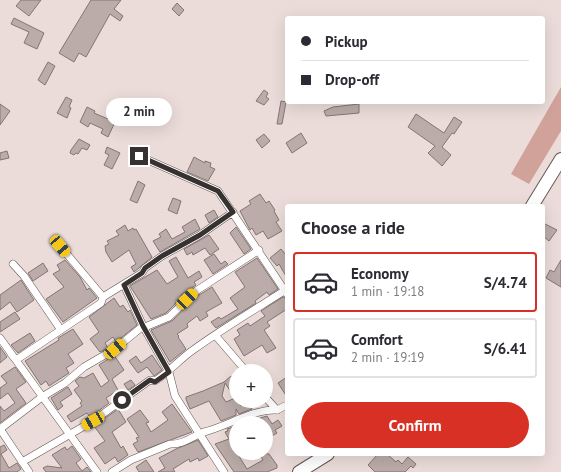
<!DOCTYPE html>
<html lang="en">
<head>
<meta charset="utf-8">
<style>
  body { margin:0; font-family:"PT Sans",sans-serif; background:#f7f7f7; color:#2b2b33; height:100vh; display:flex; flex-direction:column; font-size:15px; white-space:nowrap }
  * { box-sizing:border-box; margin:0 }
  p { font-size:13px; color:#7c7c81 }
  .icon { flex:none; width:22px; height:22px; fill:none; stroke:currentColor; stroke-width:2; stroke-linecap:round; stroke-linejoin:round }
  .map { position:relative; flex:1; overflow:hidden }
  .side { position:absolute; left:285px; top:204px; width:260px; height:252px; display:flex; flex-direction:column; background:#fff; border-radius:4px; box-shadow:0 4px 16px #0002 }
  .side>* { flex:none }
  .guide { position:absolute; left:285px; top:16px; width:260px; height:88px; border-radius:4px; box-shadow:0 4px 16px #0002; display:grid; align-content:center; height:88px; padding:0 16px; background:#fff }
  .tools { position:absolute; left:229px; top:364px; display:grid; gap:8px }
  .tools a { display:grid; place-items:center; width:44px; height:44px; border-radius:50%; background:#fff; box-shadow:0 4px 16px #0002; font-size:20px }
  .end { position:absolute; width:18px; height:18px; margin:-9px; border:5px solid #373130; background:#fff; box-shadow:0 0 0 2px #fff }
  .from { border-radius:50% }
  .bubble { position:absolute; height:28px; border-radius:14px; background:#fff; box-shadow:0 4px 16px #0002; font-size:13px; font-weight:700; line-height:28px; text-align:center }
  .car { position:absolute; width:12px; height:24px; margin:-12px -6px; border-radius:5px; box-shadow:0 0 3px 1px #0007; background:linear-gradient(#f5c518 24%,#345 0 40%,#f5c518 0 76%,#345 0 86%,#f5c518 0) }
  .guide b { display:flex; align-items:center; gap:14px; height:38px; font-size:15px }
  .guide b+b { border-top:1px solid #e1e1e2 }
  .guide i { width:10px; height:10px; background:#2b2b33 }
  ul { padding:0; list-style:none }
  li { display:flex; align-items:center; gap:12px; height:60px; margin:0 8px 6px; padding:0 8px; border:2px solid #e1e1e2; border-radius:4px }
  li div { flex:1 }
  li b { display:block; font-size:15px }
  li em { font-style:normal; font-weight:700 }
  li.on { border-color:#d93025 }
  li>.icon { width:36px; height:36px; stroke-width:1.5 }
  h2 { padding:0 16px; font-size:18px; line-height:48px }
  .action { display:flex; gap:8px; margin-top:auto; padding:8px 16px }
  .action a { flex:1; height:46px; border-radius:24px; background:#d93025; color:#fff; font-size:16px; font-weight:700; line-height:46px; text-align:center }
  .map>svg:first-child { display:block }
  .green { fill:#d0a29a }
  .building { fill:#bbaca9; stroke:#837573; fill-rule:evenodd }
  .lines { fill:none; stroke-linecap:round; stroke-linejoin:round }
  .street-casing { stroke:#635653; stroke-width:8 }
  .highway-casing { stroke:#635653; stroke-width:14 }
  .street { stroke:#fff; stroke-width:7 }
  .highway { stroke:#fff; stroke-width:12 }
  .route { stroke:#373130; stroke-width:5 }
</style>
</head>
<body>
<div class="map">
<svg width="561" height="472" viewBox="0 0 561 472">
  <rect width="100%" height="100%" fill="#ebdcd9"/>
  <path class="green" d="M561 87V131L529 184 511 174Z"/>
  <path class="building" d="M21 0H41L29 16 16 6Z
    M91 0H121L114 9 123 16 120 21 110 14 86 57 79 53 74 62 59 53Z
    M177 3 184 10 179 16 172 9Z
    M14 18 44 33 37 49 24 43 29 32 11 24Z
    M48 62 55 66 45 85 38 80Z
    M264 90 268 93 266 97 269 99 264 105 256 101Z
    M66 97 72 100 69 107 71 108 67 118 57 113Z
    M281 101 286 102 282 124H277Z
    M0 104 10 111 0 125Z
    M359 104V113L326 116 324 111 333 107Z
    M87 107 95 111 94 113 115 122 108 137 101 133 103 129 90 123 88 127 80 122Z
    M416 114 444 133 454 117 462 122 454 134 452 133 442 147 451 155 442 166 428 153 435 146 408 127Z
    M301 133 307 143 292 153 286 143Z
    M264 134 270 141 262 148 256 140Z
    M79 139 90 145 87 150 82 148 78 154 76 153 74 155 70 153 71 150Z
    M107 147 120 153 112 169 104 165 109 155 105 153Z
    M7 151 9 158 0 160V153Z
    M194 157 205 163V161L211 163 210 167 215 169 208 181 187 172Z
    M138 181 145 185 137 203 130 200Z
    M260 194 266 203 269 201 275 210 274 211 279 220 276 222 282 231 268 239 263 231 256 235 252 228 250 230 240 211 251 204 249 201Z
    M173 198 181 201 177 214 168 210Z
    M214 210 218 217 209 223 205 215Z
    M195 219 200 229 160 252 153 241 161 237 159 234 166 229 172 239 185 232 182 227Z
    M543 223 557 230 549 241 543 236Z
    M125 225 128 231 133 228 134 230 136 229 152 257 134 272 131 267 136 264 129 250 112 262 106 252 105 246 109 244 107 241 119 235 116 231Z
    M236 227 251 249 244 254 230 233Z
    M209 235 219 249 210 255 205 248 193 255 192 252 187 255 184 249Z
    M281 249 287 256V278L279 264 277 266 270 258Z
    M214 254 221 264 225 261 228 264 213 274 204 260Z
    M176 257 188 278 199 271 202 277 194 282 196 285 181 295 182 297 166 313 151 319 130 286 157 270 167 284 178 277 169 261Z
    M257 258 278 289 269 295 267 292 255 301 256 303 216 328 211 322 219 317 221 319 238 309 230 298 245 287 235 272Z
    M65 260 80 277 87 290 89 288 97 298 63 322 46 299 64 287 53 274 60 270 57 265Z
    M561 260V287L546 278 550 270 554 272Z
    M43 263 48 271 33 281 28 273Z
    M21 280 34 300 17 312 10 302 0 310V295Z
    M212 287 222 303 206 312 208 316 200 321 197 316 189 322 187 324 188 327 177 334 179 336 178 337 186 349 170 362 151 330 172 321 199 295Z
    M283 297 287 299V309L267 322 270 326 264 330 276 348 267 353 262 345 244 356 234 339 240 335 237 330 248 323 250 326 265 316 261 311Z
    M114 298 120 307 123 305 128 312 130 310 137 325 116 342 113 337 105 343 108 348 100 352 90 339 99 332 89 317Z
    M15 312 20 319 0 332V322Z
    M73 329 83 344 68 354 74 363 66 368 69 373 49 386 46 381 41 385 25 361 59 340 58 338Z
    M30 333 35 341 18 353 11 345Z
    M0 347 7 357 0 363Z
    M114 355 124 370 112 379 118 390 106 398 109 403 90 417 87 413 71 422 67 416 82 406 80 403 82 401 74 390 79 386 75 381 80 377 84 378 93 373 101 387 109 381 99 365Z
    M152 355 162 370 154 376 147 367 138 373 129 361 136 356 141 363Z
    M15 367 26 382 16 389 26 403 0 423V406L4 411 15 403 8 393 0 399V388L7 383 1 376Z
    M231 376 236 384V401L241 406 247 401 252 409 239 414 236 409V415L221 421 209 401 190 409 186 399V397L203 391 224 382ZM225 383 235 398 226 402 222 396Z
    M287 377V397L278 383Z
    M131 380 135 385 128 390 124 384Z
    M68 387 72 394 60 402 63 406 58 410 51 398Z
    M172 404 192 432 138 452 133 444 138 441 136 438 139 437 127 419 140 410 149 422 146 423 151 432 168 420 162 412Z
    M118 409 126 422 112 432 121 448 123 446 128 455 118 462 115 457 105 464 94 448 105 441 94 426Z
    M267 416 272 424 278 420 282 426 275 430 277 433 266 439V423H244Z
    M236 426V442L232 445 247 469 263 460 259 453 269 454 277 465V468L267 472H234L215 444 229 439 225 432 228 431 227 429Z
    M198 440 208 456 199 461 198 458 190 462 189 459 173 469 175 472H158L165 468 159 458 176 449Z
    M4 445 7 450 1 454 9 468 17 463 21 469 17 472H0V447Z
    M72 446 81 459 76 463 82 471 87 467 91 472H46L43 468 47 466 62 468 52 455 65 447 67 450Z
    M378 454H387L396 462 398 460 402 464 408 457 416 464 413 468 411 466 405 472H375L368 465Z
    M146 460 154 472H139L136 467Z"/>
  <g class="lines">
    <g class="street-casing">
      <path id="street" d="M139 156 218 191 287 294
        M60 246 103 297
        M13 264 24 276 61 330
        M124 285 143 326 169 372 175 396 224 472
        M215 335 246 371
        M0 338 97 472
        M11 354 16 360 101 303 103 297 142 273 145 268 162 256 200 235 233 212
        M277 410 287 405
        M0 429 42 397 65 383 84 367 115 349 143 326 145 327 169 317 196 291 259 250
        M0 429 29 472
        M22 462 93 421 150 380 155 381C169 372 179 360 193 350 222 329 254 310 284 291
        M112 472 131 460 170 444C183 445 193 436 204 432 228 426 253 409 277 410L266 398"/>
    </g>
    <g class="highway-casing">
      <path id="highway" d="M532 206 561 159
        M299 472 328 454"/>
    </g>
    <use href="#street" class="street"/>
    <use href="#highway" class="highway"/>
  </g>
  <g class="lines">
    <path class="route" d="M122 400 150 380 155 382 169 372 143 326 124 285 142 273 145 268 162 256 200 235 233 212 218 191 139 156"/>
  </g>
</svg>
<div class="tools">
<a>+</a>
<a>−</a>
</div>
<i class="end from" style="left:122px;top:400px"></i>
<i class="end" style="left:139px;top:156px"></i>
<div class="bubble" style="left:106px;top:98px;width:66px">2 min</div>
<i class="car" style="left:60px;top:246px;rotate:140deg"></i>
<i class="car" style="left:187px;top:299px;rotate:46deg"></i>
<i class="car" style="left:115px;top:349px;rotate:50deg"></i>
<i class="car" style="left:93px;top:421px;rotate:240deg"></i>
<div class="guide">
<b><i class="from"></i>Pickup</b>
<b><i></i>Drop-off</b>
</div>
<section class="side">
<h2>Choose a ride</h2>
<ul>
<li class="on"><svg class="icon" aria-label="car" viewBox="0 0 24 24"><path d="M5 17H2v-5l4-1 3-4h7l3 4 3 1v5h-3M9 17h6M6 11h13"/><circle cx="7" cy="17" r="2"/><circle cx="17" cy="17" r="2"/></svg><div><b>Economy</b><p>1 min · 19:18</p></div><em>S/4.74</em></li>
<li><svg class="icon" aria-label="car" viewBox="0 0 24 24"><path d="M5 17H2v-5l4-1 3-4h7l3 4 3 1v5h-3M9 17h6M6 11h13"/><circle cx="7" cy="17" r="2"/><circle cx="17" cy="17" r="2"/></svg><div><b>Comfort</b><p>2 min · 19:19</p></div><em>S/6.41</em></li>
</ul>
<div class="action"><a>Confirm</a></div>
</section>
</div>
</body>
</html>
